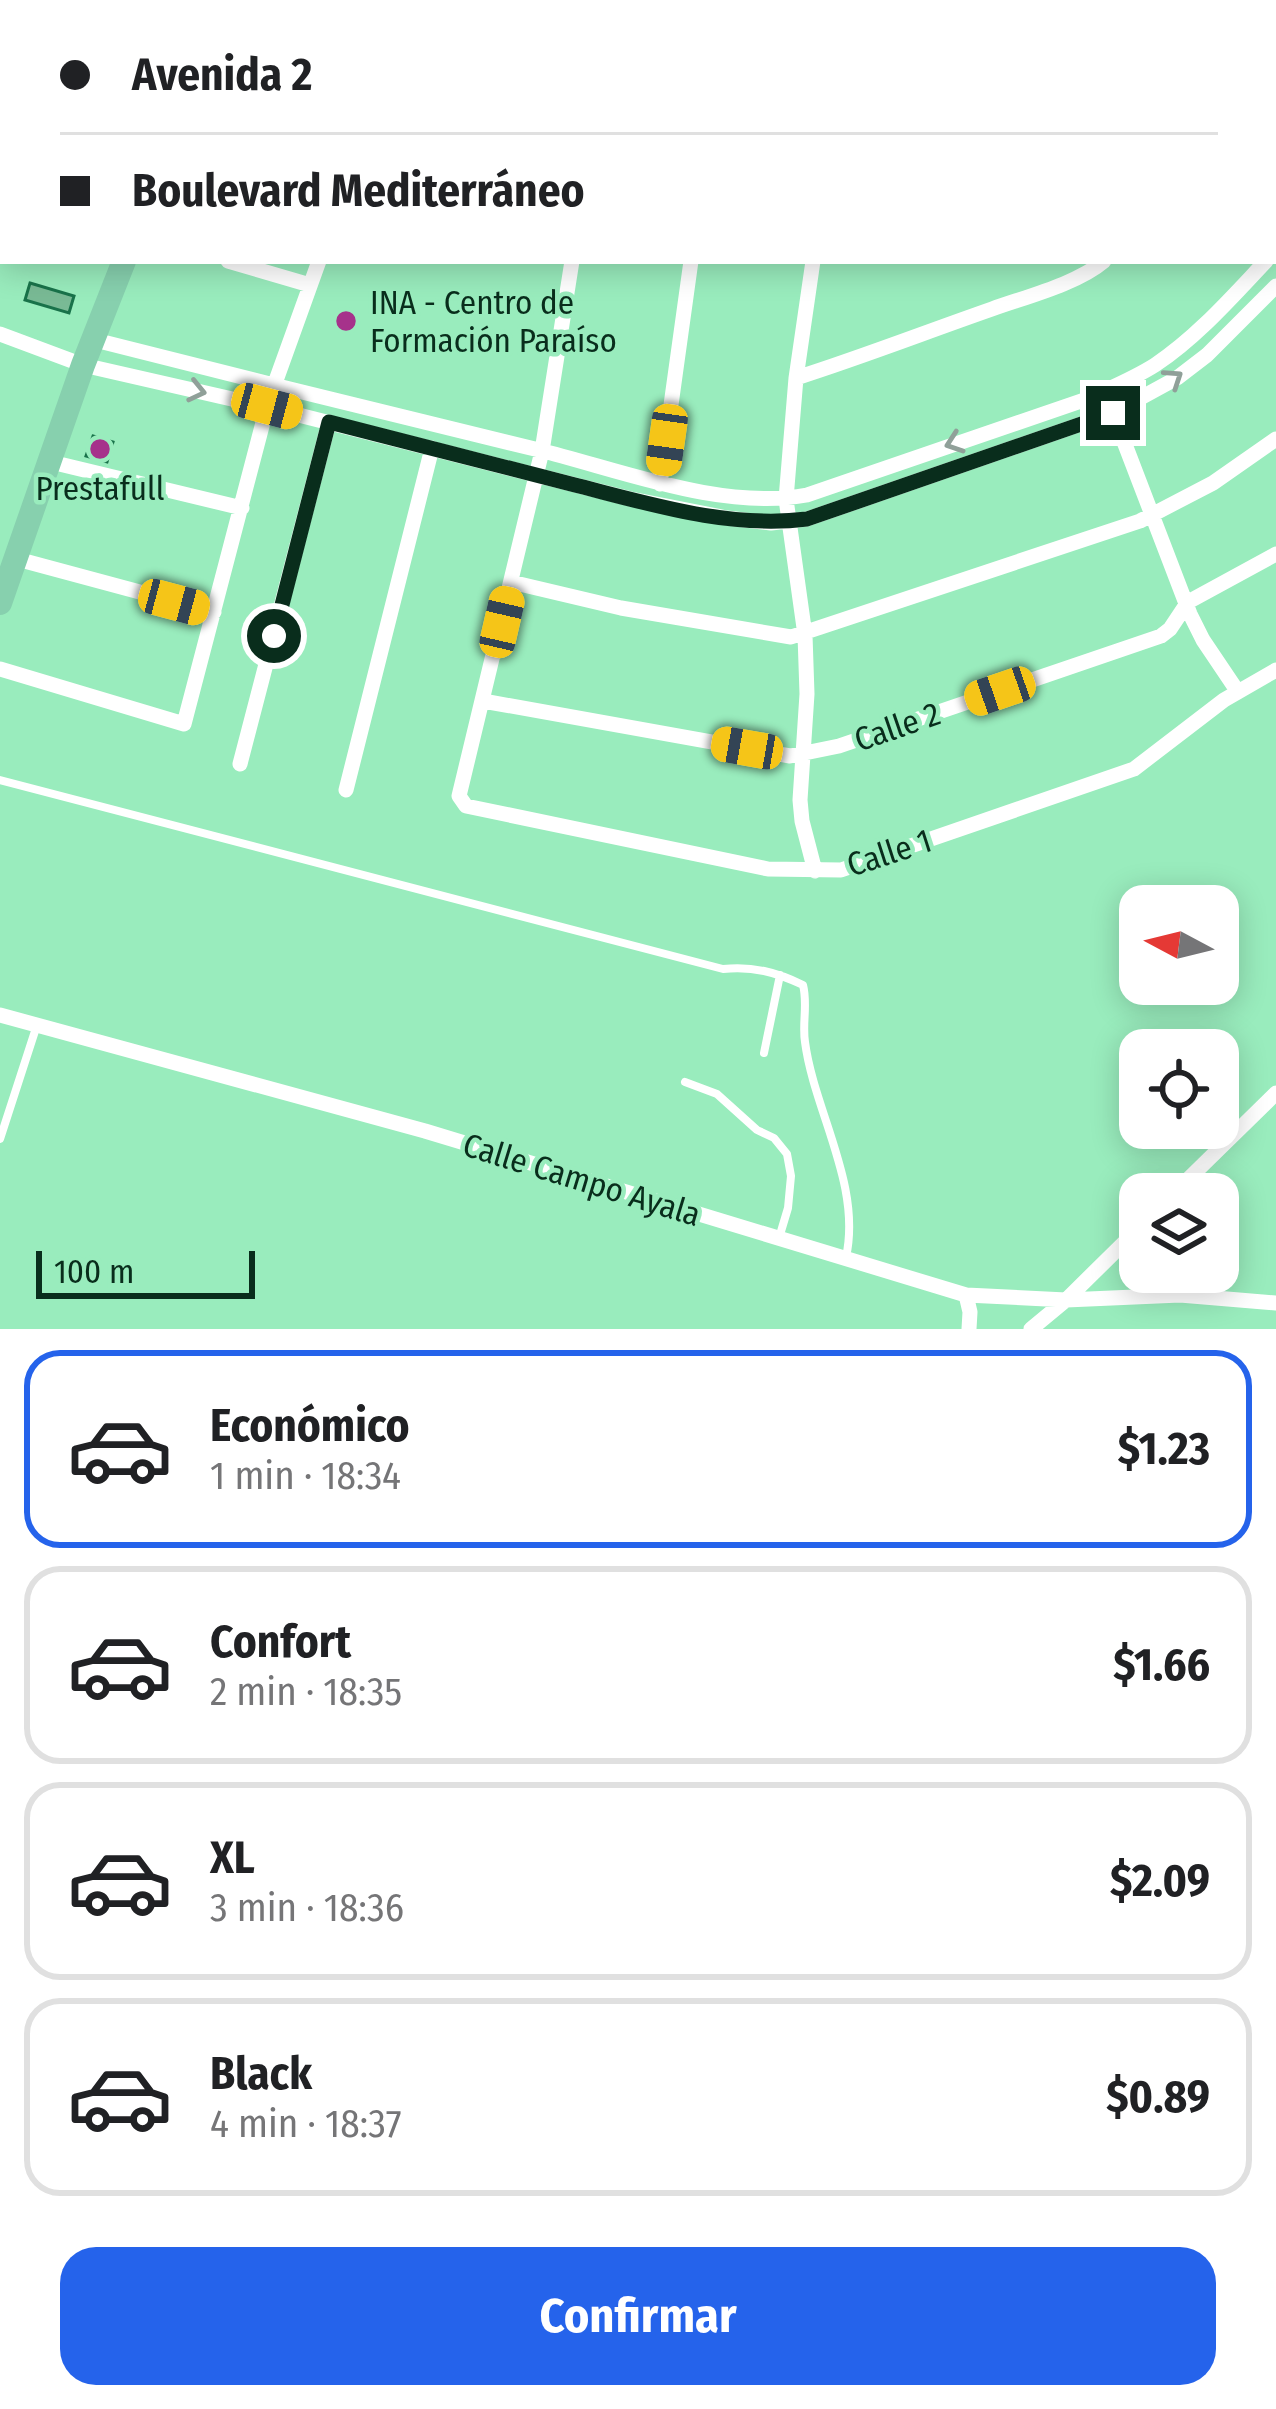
<!DOCTYPE html>
<html lang="es">
<head>
<meta charset="utf-8">
<style>
  body { margin:0; font-family:"Fira Sans Condensed",sans-serif; background:#f2f2f2; color:#202124; height:100vh; display:flex; flex-direction:column; font-size:45px; white-space:nowrap }
  * { box-sizing:border-box; margin:0 }
  p { font-size:39px; color:#757577 }
  .icon { flex:none; width:66px; height:66px; fill:none; stroke:currentColor; stroke-width:2; stroke-linecap:round; stroke-linejoin:round }
  .map { position:relative; height:1329px; overflow:hidden }
  .details { display:flex; flex-direction:column; background:#fff; flex:1 }
  .details>* { flex:none }
  .guide { position:absolute; left:0px; top:0px; width:1278px; height:264px; box-shadow:0 6px 30px #0003; display:grid; align-content:center; height:264px; padding:0 60px; background:#fff }
  .needle { width:78px; rotate:277deg }
  .fabs { position:absolute; left:1119px; top:885px; display:grid; gap:24px }
  .fabs a { display:grid; place-items:center; width:120px; height:120px; border-radius:24px; background:#fff; box-shadow:0 6px 30px #0003; font-size:60px }
  .scale { position:absolute; left:36px; bottom:30px; width:219px; box-sizing:border-box; padding-left:12px; border:6px solid #092d1c; border-top:0; font-size:33px; line-height:42px; white-space:nowrap; color:#092d1c; -webkit-text-stroke:9px #99ecbd; paint-order:stroke }
  .end { position:absolute; width:54px; height:54px; margin:-27px; border:15px solid #092d1c; background:#fff; box-shadow:0 0 0 6px #fff }
  .from { border-radius:50% }
  .car { position:absolute; width:36px; height:72px; margin:-36px -18px; border-radius:15px; box-shadow:0 0 9px 3px #0007; background:linear-gradient(#f5c518 24%,#345 0 40%,#f5c518 0 76%,#345 0 86%,#f5c518 0) }
  .guide b { display:flex; align-items:center; gap:42px; height:114px; font-size:45px }
  .guide b+b { border-top:3px solid #e0e0e0 }
  .guide i { width:30px; height:30px; background:#202124 }
  ul { padding:21px 0 0; list-style:none }
  li { display:flex; align-items:center; gap:36px; height:198px; margin:0 24px 18px; padding:0 36px; border:6px solid #e0e0e0; border-radius:36px }
  li div { flex:1 }
  li b { display:block; font-size:45px }
  li em { font-style:normal; font-weight:700 }
  li.active { border-color:#2563eb }
  li>.icon { width:108px; height:108px; stroke-width:1.5 }
  .primary-button { display:flex; gap:24px; margin-top:auto; padding:24px 60px }
  .primary-button a { flex:1; height:138px; border-radius:36px; background:#2563eb; color:#fff; font-size:48px; font-weight:700; line-height:138px; text-align:center }
  .map>svg:first-child { display:block }
  .lines { fill:none; stroke-linecap:round; stroke-linejoin:round }
  .stream { stroke:#3e90a7; stroke-width:4.5 }
  .building { fill:#79ba95; stroke:#19724a; stroke-width:3 }
  .service { stroke:#fff; stroke-width:8 }
  .minor { stroke:#fff; stroke-width:15 }
  .primary { stroke:#87d0ae; stroke-width:24 }
  .oneway { stroke:#90a099 }
  .route { stroke:#092d1c; stroke-width:15 }
  .poi-dot { fill:#a6328b; stroke:#99ecbd; stroke-width:4.5 }
  .labels { text-anchor:middle; stroke-width:9; stroke-linejoin:round; paint-order:stroke }
  .poi-label { font-size:33px; fill:#092d1c; stroke:#99ecbd; text-anchor:start }
  .street-label { font-size:33px; fill:#092d1c; stroke:#99ecbd }
</style>
</head>
<body>
<div class="map">
<svg width="1276" height="1329" viewBox="0 0 1276 1329">
  <rect width="100%" height="100%" fill="#99ecbd"/>
  <g class="lines">
    <path class="stream" d="M292 0 295 3
      M816 3 818 0"/>
  </g>
  <path class="building" d="M30 283 74 296 69 313 25 300Z
    M93 436 113 442 107 462 86 456Z"/>
  <g class="lines">
    <path class="service" d="M0 780 723 969C753 966 776 972 803 985 808 1004 802 1023 805 1042 814 1111 862 1185 846 1257
      M764 1053 780 975
      M685 1082 717 1094 757 1130 774 1138 787 1154 791 1176 788 1208 779 1238
      M0 1139 36 1028"/>
    <path class="minor" d="M1140 0V3
      M616 3 617 0
      M727 3 728 0
      M1275 34H1276
      M1275 76 1276 74
      M0 92H3
      M1275 252 1276 251
      M228 261 310 285
      M572 261 542 451 459 796 466 806 768 869 841 870 1134 769 1224 700 1276 670
      M813 261 796 378 786 499 805 635 807 694 800 800 802 821 815 871
      M0 334 83 365 267 407 631 499 727 518 771 523 807 519 1113 413 1177 378 1207 355 1276 286
      M95 340C243 378 390 414 539 450 620 470 723 511 807 495L1087 399C1110 388 1133 379 1155 365 1197 337 1232 297 1266 261
      M796 378C862 357 926 332 992 309 1025 297 1077 284 1104 261
      M274 386 319 261
      M1113 413 1190 614 1203 640 1238 692
      M51 462 242 508
      M660 484 691 261
      M17 559 214 612
      M511 582 621 608 791 637 1140 521 1213 483 1276 439
      M0 669 184 724 267 407
      M483 701 790 756 839 746 1161 636 1170 629 1188 602 1276 554
      M240 764 329 422
      M346 790 432 448
      M0 1015 425 1131 966 1295 1066 1300 1180 1295 1276 1303
      M1173 1194 1276 1093
      M966 1295 970 1312 969 1329
      M1031 1329 1066 1300 1140 1227"/>
    <path class="primary" d="M219 3 220 0
      M0 603 83 365 124 261"/>
  </g>
  <defs><path id="oneway-chevron" d="M-2-3.5L2.5 0L-2 3.5" fill="none" stroke-width="1.6" stroke-linecap="round" stroke-linejoin="round" transform="scale(3)"/></defs>
  <g class="oneway">
    <use href="#oneway-chevron" transform="translate(1174 378) rotate(-34)"/>
    <use href="#oneway-chevron" transform="translate(197 391) rotate(13)"/>
    <use href="#oneway-chevron" transform="translate(954 443) rotate(161)"/>
  </g>
  <g class="lines">
    <path class="route" d="M274 636 329 422C410 443 490 463 571 484 647 503 728 529 807 519L1113 413"/>
  </g>
  <g class="poi-dot">
    <circle cx="346" cy="321" r="12"/>
    <circle cx="100" cy="449" r="12"/>
  </g>
  <g class="labels">
    <g class="poi-label">
      <text x="370" y="314">INA - Centro de<tspan x="370" dy="38">Formación Paraíso</tspan></text>
      <text x="100" y="500" text-anchor="middle">Prestafull</text>
    </g>
    <g class="street-label">
      <text transform="translate(897 726) rotate(-19)" y="12">Calle 2</text>
      <text transform="translate(889 852) rotate(-18)" y="12">Calle 1</text>
      <text transform="translate(582 1179) rotate(17)" y="12">Calle Campo Ayala</text>
    </g>
  </g>
</svg>
<div class="fabs">
<a><svg class="needle" viewBox="-14 -14 28 28"><path d="M0-13l5 13h-10z" fill="#e53935"/><path d="M0 13l5-13h-10z" fill="#757577"/></svg></a>
<a><svg class="icon" aria-label="locate" viewBox="0 0 24 24"><circle cx="12" cy="12" r="6"/><path d="M12 2v4M12 18v4M2 12h4M18 12h4"/></svg></a>
<a><svg class="icon" aria-label="layers" viewBox="0 0 24 24"><path d="M12 4l9 5-9 5-9-5zM3 14l9 5 9-5"/></svg></a>
</div>
<div class="scale">100 m</div>
<i class="end from" style="left:274px;top:636px"></i>
<i class="end" style="left:1113px;top:413px"></i>
<i class="car" style="left:267px;top:406px;rotate:105deg"></i>
<i class="car" style="left:667px;top:440px;rotate:188deg"></i>
<i class="car" style="left:174px;top:602px;rotate:105deg"></i>
<i class="car" style="left:502px;top:622px;rotate:13deg"></i>
<i class="car" style="left:1000px;top:691px;rotate:251deg"></i>
<i class="car" style="left:747px;top:748px;rotate:280deg"></i>
<div class="guide">
<b><i class="from"></i>Avenida 2</b>
<b><i></i>Boulevard Mediterráneo</b>
</div>
</div>
<section class="details">
<ul>
<li class="active"><svg class="icon" aria-label="car" viewBox="0 0 24 24"><path d="M5 17H2v-5l4-1 3-4h7l3 4 3 1v5h-3M9 17h6M6 11h13"/><circle cx="7" cy="17" r="2"/><circle cx="17" cy="17" r="2"/></svg><div><b>Económico</b><p>1 min · 18:34</p></div><em>$1.23</em></li>
<li><svg class="icon" aria-label="car" viewBox="0 0 24 24"><path d="M5 17H2v-5l4-1 3-4h7l3 4 3 1v5h-3M9 17h6M6 11h13"/><circle cx="7" cy="17" r="2"/><circle cx="17" cy="17" r="2"/></svg><div><b>Confort</b><p>2 min · 18:35</p></div><em>$1.66</em></li>
<li><svg class="icon" aria-label="car" viewBox="0 0 24 24"><path d="M5 17H2v-5l4-1 3-4h7l3 4 3 1v5h-3M9 17h6M6 11h13"/><circle cx="7" cy="17" r="2"/><circle cx="17" cy="17" r="2"/></svg><div><b>XL</b><p>3 min · 18:36</p></div><em>$2.09</em></li>
<li><svg class="icon" aria-label="car" viewBox="0 0 24 24"><path d="M5 17H2v-5l4-1 3-4h7l3 4 3 1v5h-3M9 17h6M6 11h13"/><circle cx="7" cy="17" r="2"/><circle cx="17" cy="17" r="2"/></svg><div><b>Black</b><p>4 min · 18:37</p></div><em>$0.89</em></li>
</ul>
<div class="primary-button"><a>Confirmar</a></div>
</section>
</body>
</html>
